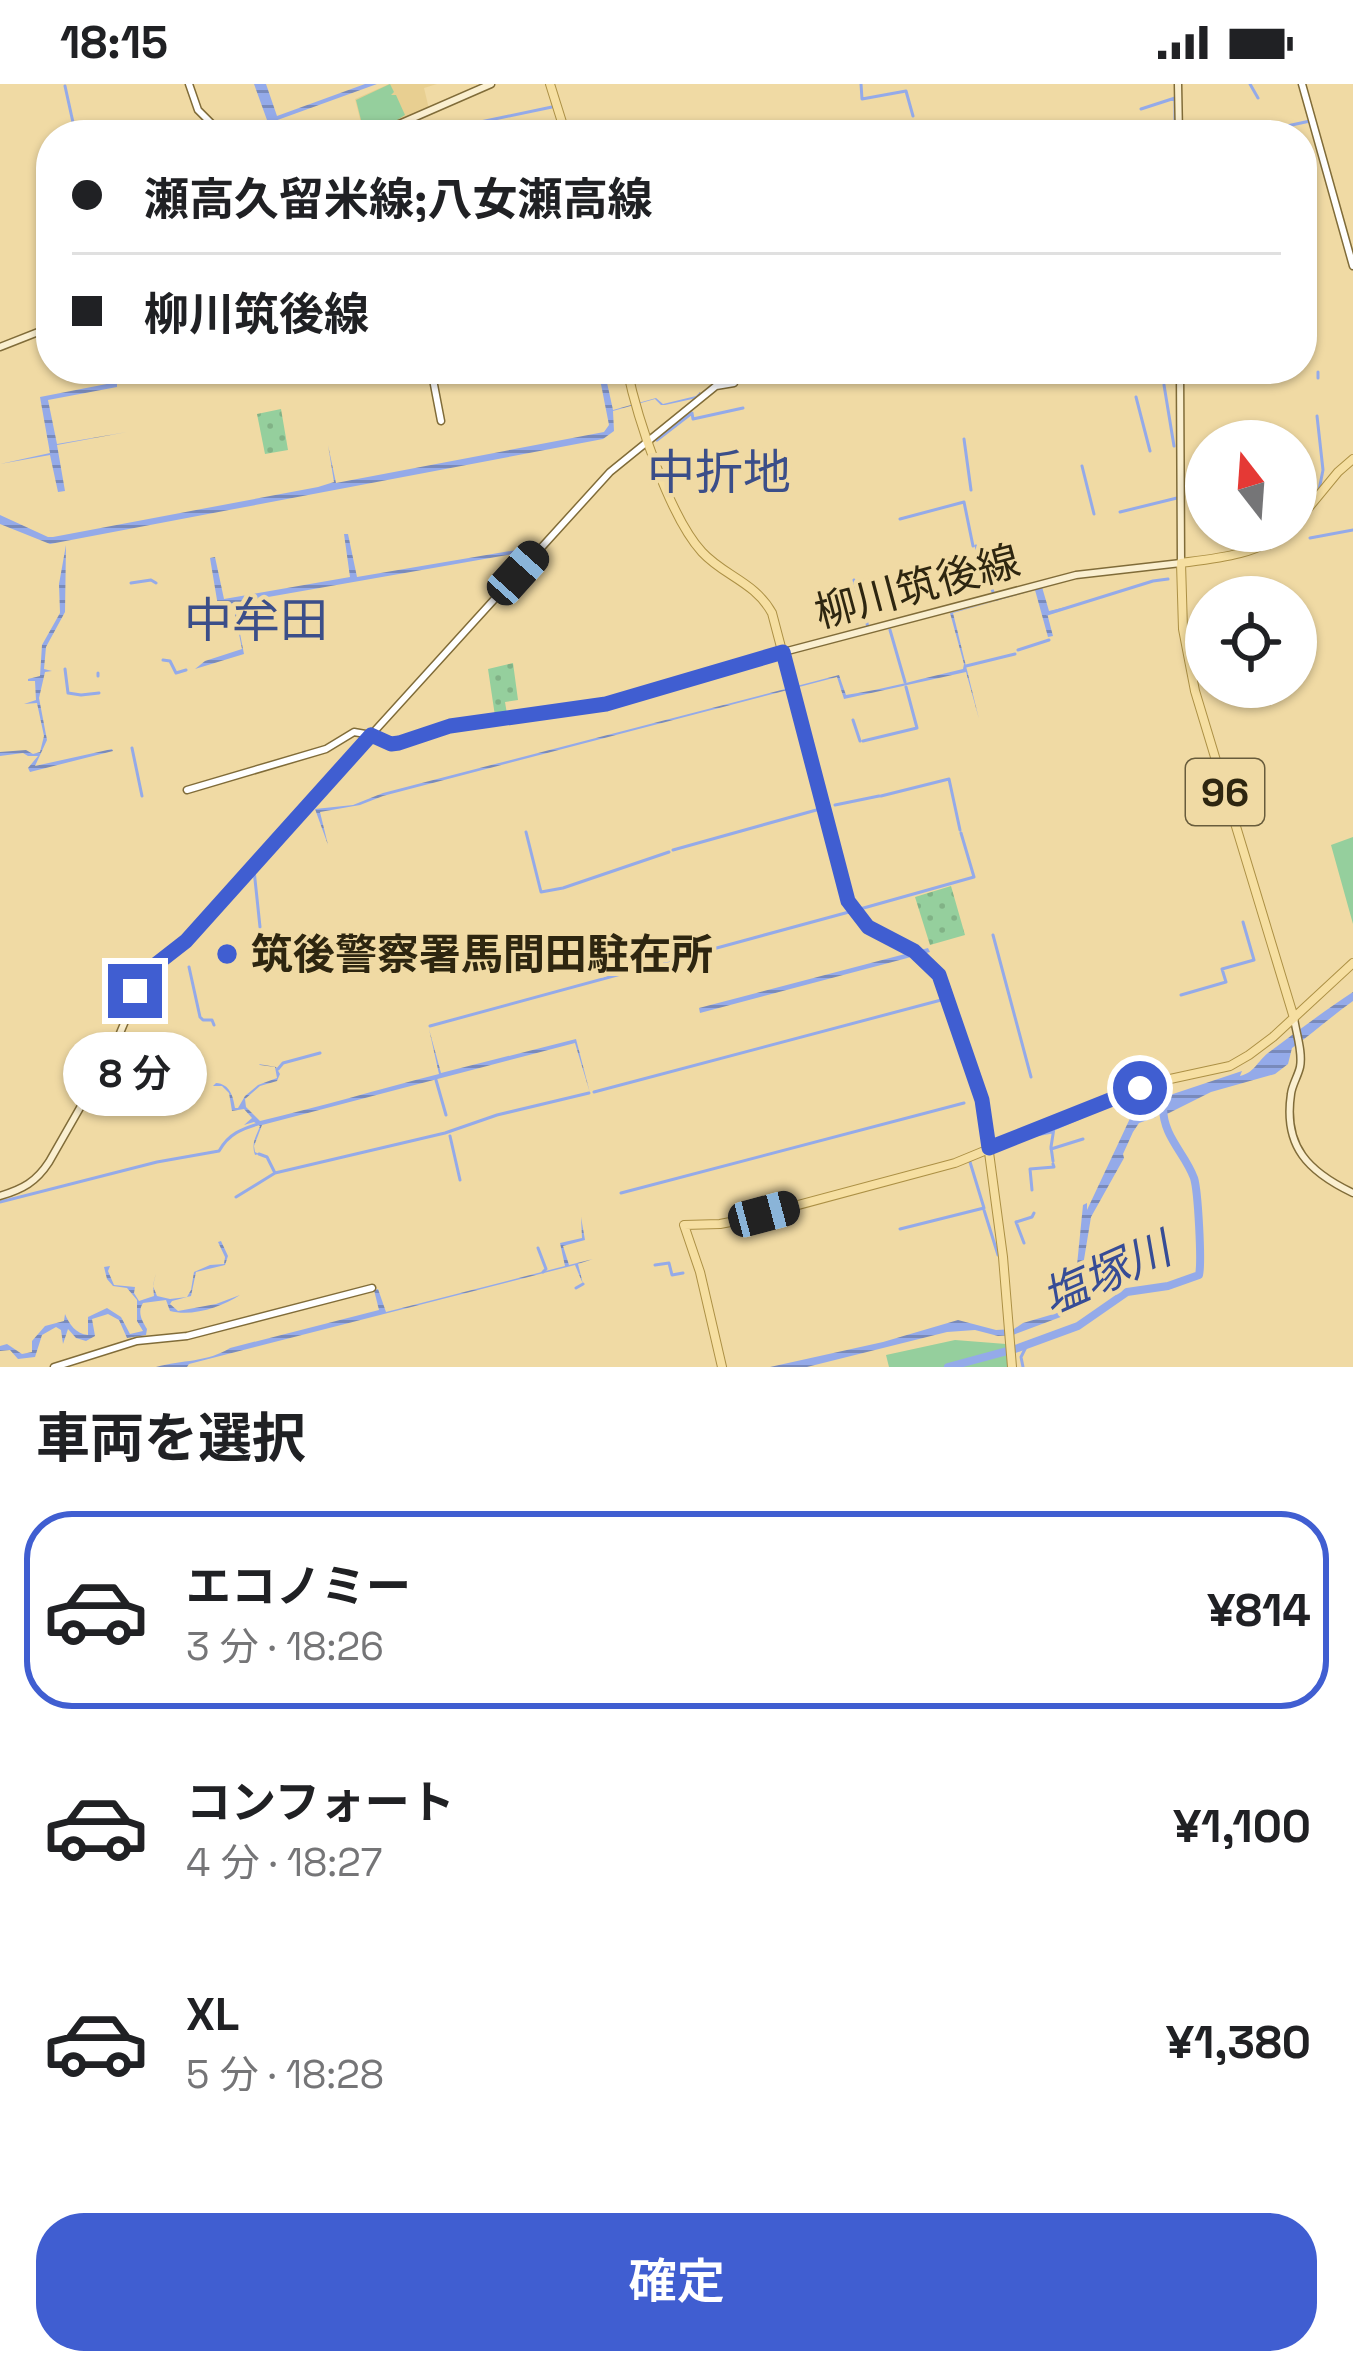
<!DOCTYPE html>
<html lang="ja">
<head>
<meta charset="utf-8">
<style>
  body { margin:0; font-family:"Space Grotesk","Noto Sans JP",sans-serif; background:#f6f6f6; color:#202124; height:100vh; display:flex; flex-direction:column; font-size:45px; white-space:nowrap }
  * { box-sizing:border-box; margin:0 }
  p { font-size:39px; color:#757577 }
  .icon { flex:none; width:66px; height:66px; fill:none; stroke:currentColor; stroke-width:2; stroke-linecap:round; stroke-linejoin:round }
  .map { position:relative; height:1283px; overflow:hidden }
  .drawer { display:flex; flex-direction:column; background:#fff; flex:1 }
  .drawer>* { flex:none }
  .hud { position:absolute; left:36px; top:36px; width:1281px; height:264px; border-radius:48px; box-shadow:0 3px 9px #0004; display:grid; align-content:center; height:264px; padding:0 36px; background:#fff }
  .needle { width:78px; rotate:343deg }
  .controls { position:absolute; left:1185px; top:336px; display:grid; gap:24px }
  .controls a { display:grid; place-items:center; width:132px; height:132px; border-radius:50%; background:#fff; box-shadow:0 3px 9px #0004; font-size:60px }
  .end { position:absolute; width:54px; height:54px; margin:-27px; border:15px solid #405ed1; background:#fff; box-shadow:0 0 0 6px #fff }
  .from { border-radius:50% }
  .bubble { position:absolute; height:84px; border-radius:42px; background:#fff; box-shadow:0 3px 9px #0004; font-size:39px; font-weight:600; line-height:84px; text-align:center }
  .car { position:absolute; width:36px; height:72px; margin:-36px -18px; border-radius:15px; box-shadow:0 0 9px 3px #0007; background:linear-gradient(#222 24%,#8ab4d8 0 40%,#222 0 76%,#8ab4d8 0 86%,#222 0) }
  .hud b { display:flex; align-items:center; gap:42px; height:114px; font-size:45px }
  .hud b+b { border-top:3px solid #e0e0e0 }
  .hud i { width:30px; height:30px; background:#202124 }
  ul { padding:0; list-style:none }
  li { display:flex; align-items:center; gap:36px; height:198px; margin:0 24px 18px; padding:0 12px; border:6px solid transparent; border-radius:48px }
  li div { flex:1 }
  li b { display:block; font-size:45px }
  li em { font-style:normal; font-weight:600 }
  li.selected { border-color:#405ed1 }
  li>.icon { width:108px; height:108px; stroke-width:1.5 }
  h2 { padding:0 36px; font-size:54px; line-height:144px }
  .action { display:flex; gap:24px; margin-top:auto; padding:24px 36px }
  .action a { flex:1; height:138px; border-radius:48px; background:#405ed1; color:#fff; font-size:48px; font-weight:600; line-height:138px; text-align:center }
  .status { display:flex; justify-content:space-between; align-items:center; height:84px; padding:0 60px; background:#fff; direction:ltr }
  .status svg { height:33px; fill:currentColor }
  .map>svg:first-child { display:block }
  .built { fill:#e8cf91 }
  .grass { fill:url(#grass-dots) }
  .park { fill:#95cf9d }
  .water { fill:url(#water-rules) }
  .lines { fill:none; stroke-linecap:round; stroke-linejoin:round }
  .stream { stroke:#94aae9; stroke-width:3 }
  .river { stroke:#94aae9; stroke-width:8 }
  .tertiary-casing { stroke:#806c39; stroke-width:9 }
  .secondary-casing { stroke:#806c39; stroke-width:9 }
  .primary-casing { stroke:#ac9045; stroke-width:10 }
  .tertiary { stroke:#fff; stroke-width:6 }
  .secondary { stroke:#faefd0; stroke-width:6 }
  .primary { stroke:#f6dfa1; stroke-width:8 }
  .route { stroke:#405ed1; stroke-width:15 }
  .poi-dot { fill:#405ed1; stroke:#f0daa4; stroke-width:4.5 }
  .labels { text-anchor:middle; stroke-width:9; stroke-linejoin:round; paint-order:stroke }
  .shield { fill:#f0daa4; stroke:#685c3c; stroke-width:3 }
  .shield-label { font-size:39px; font-weight:bold; fill:#2e2610 }
  .street-label { font-size:42px; fill:#2e2610; stroke:#f0daa4 }
  .poi-label { font-size:42px; font-weight:bold; fill:#2e2610; stroke:#f0daa4; text-anchor:start }
  .water-label { font-size:45px; font-style:italic; fill:#364c96; stroke:#f0daa4 }
  .quarter-label { font-size:48px; fill:#3b4e89; stroke:#f0daa4 }
</style>
</head>
<body>
<div class="status"><b>18:15</b><svg viewBox="0 0 49 12"><path d="M0 12V9h3v3zM5 12V6h3v6zM10 12V3h3v9zM15 12V0h3v12zM26 1h20v11H26zM47 4h2v5h-2z"/></svg></div>
<div class="map">
<svg width="1353" height="1283" viewBox="0 0 1353 1283">
  <defs>
    <pattern id="grass-dots" width="8" height="8" patternUnits="userSpaceOnUse" patternTransform="scale(3)"><rect width="8" height="8" fill="#95cf9d"/><path d="M2 2h.1M6 6h.1" fill="none" stroke="#81b286" stroke-width="1.8" stroke-linecap="round"/></pattern>
    <pattern id="water-rules" width="6" height="5" patternUnits="userSpaceOnUse" patternTransform="scale(3)"><rect width="6" height="5" fill="#94aae9"/><path d="M0 2.5h6" fill="none" stroke="#798abb"/></pattern>
  </defs>
  <rect width="100%" height="100%" fill="#f0daa4"/>
  <path class="built" d="M389 0H437L424 4 429 25 364 51 355 15Z"/>
  <path class="grass" d="M281 325 288 366 265 370 257 330Z
    M513 579 518 616 505 618 507 630 495 632 488 585Z
    M951 802 965 851 930 861 915 813Z"/>
  <path class="park" d="M390 0 394 8 391 11H396L405 31 388 42 374 46 362 40 356 16Z
    M1353 753V840L1331 761Z
    M955 1256 1006 1260 1008 1283H889L886 1271Z"/>
  <path class="water" d="M254 0H266L277 32 365 0H377L236 51H227L267 36Z
    M598 285H604L613 326 656 314 663 320 696 312 700 308 701 310 697 314 665 321H661L655 315 613 327 614 347 603 355 50 460 0 440V431L48 453H53L318 403 334 398 328 361 336 399 604 348 609 341Z
    M117 298V303L48 316 57 360 127 348 57 361 65 407 58 408 50 371 0 380 50 369 40 313Z
    M344 450H348L357 493 534 463 535 466 234 519 244 570 195 585 205 577 242 565 233 520 218 522 210 474 215 473 224 515 350 493Z
    M66 461 65 528 46 563 44 585 52 587 45 588 39 614 47 656 35 682 112 665 113 667 30 688 28 684 38 672H28L23 669 0 672V668L26 666 33 670 40 668 44 652 37 619 24 620 36 616 35 597H28V595L40 592 42 561 60 529 59 500Z
    M1042 503 1049 527 1070 522 1047 529 1053 552 1048 553 1035 506 953 529 979 635 966 588 844 615 837 593 383 712 360 721 320 728 328 761 315 725 353 721 383 709 839 591 846 611C886 605 924 594 963 585L964 580 950 529 995 517 993 509 997 516Z
    M928 864 930 868 700 929 699 924Z
    M1353 908V917C1332 932 1313 949 1292 964L1288 980 1275 990 1211 1008 1161 1033 1160 1025 1150 1027 1148 1032 1153 1031 1156 1033 1139 1039 1133 1048 1123 1070 1124 1074 1091 1133 1077 1218 1066 1231 1013 1251 998 1252 975 1246 947 1248 807 1283H770L883 1258 958 1236 996 1246 1014 1245 1023 1239 1064 1227 1070 1217 1072 1203 1079 1190 1077 1181 1083 1121 1087 1119V1126L1133 1028 1149 1018 1242 987 1240 992C1255 988 1256 979 1268 969 1295 949 1324 927 1353 908Z
    M429 945 441 989 576 955 590 1009 575 959 262 1041 254 1062 255 1068 259 1070 255 1071C251 1059 256 1053 260 1042L254 1038 244 1041 252 1034 244 1025 232 1027 229 1009 222 1002H213L216 999C230 1000 233 1012 235 1024H238L245 1012 258 1001 277 994 275 983 260 981 259 980 276 983 280 990 277 997 260 1002 245 1015 246 1023 260 1037C320 1023 379 1005 439 990Z
    M581 1133 585 1156 563 1162 569 1181 593 1175 578 1180 583 1200 575 1181 189 1280 187 1283H156C182 1276 208 1278 230 1264L379 1226 374 1206 378 1205 386 1228 565 1182 560 1159 582 1154Z
    M221 1157 228 1172 225 1181 196 1188 191 1212 172 1217 170 1220 178 1227 216 1220 240 1211C222 1223 192 1233 170 1227L166 1216 143 1219C137 1228 142 1237 147 1245L146 1251 127 1254 119 1236 108 1230 92 1235 95 1252 86 1257 76 1254 68 1245 63 1260 61 1246 56 1243 42 1251 35 1273 18 1275 10 1266 0 1267V1262L7 1260 22 1270 32 1268V1257L45 1242 64 1237 65 1230C69 1240 76 1250 88 1251V1233L107 1224 121 1233 130 1250 143 1247 137 1237V1216L127 1204 113 1202 107 1195 104 1183 110 1182 108 1187 114 1201 135 1203 134 1209 139 1217 154 1212 153 1201 156 1189 153 1202 157 1212 170 1215 187 1213 191 1206 194 1188 210 1181 224 1180 225 1173 218 1158Z"/>
  <g class="lines">
    <path class="stream" d="M861 0 862 15 906 7 913 32
      M1250 0 1258 14
      M65 2 74 43
      M1141 25 1175 14V45L1156 51
      M466 41 552 23
      M1165 51 1175 49V51
      M1289 51 1287 42 1310 37
      M1302 79 1313 121
      M1261 285V288
      M1318 294V288
      M1164 301 1174 362
      M1136 313 1150 367
      M1317 332 1323 386 1319 406
      M964 355 971 406
      M657 356 692 329 693 335 743 324
      M1082 382 1094 430
      M1120 428 1177 414
      M900 435 964 418 973 462
      M1310 454 1353 446
      M976 462 993 508
      M854 496 868 543
      M131 499 151 496 156 499
      M1047 530 1153 497 1168 495
      M890 546 905 598
      M1018 566 1049 556
      M163 576 170 577 176 589 186 586
      M966 582 1015 570
      M65 585 68 609 81 611 99 609
      M98 589V592
      M649 605 658 602
      M853 636 860 657
      M863 657 917 644 906 603
      M132 664 142 712
      M881 712 949 695 960 746
      M835 721 879 712
      M526 748 541 808 563 804 669 768
      M673 766 820 725
      M254 786 260 843
      M860 825 974 793 961 749
      M993 851 1031 993
      M189 883 200 933 203 936H212L214 941
      M1181 911 1226 898 1222 885 1254 876 1243 838
      M430 942 849 828
      M278 985 283 979 320 969
      M436 996 446 1031
      M594 1008 945 915
      M1056 1044 1082 1033
      M1036 1051 1052 1048
      M450 1052 460 1096
      M1051 1065 1083 1055
      M259 1070 267 1073 274 1087
      M1053 1077 1051 1063 1054 1044
      M1032 1106 1030 1085 1054 1083 1053 1080
      M621 1109 964 1019
      M236 1113 275 1089 445 1049 497 1031 589 1009
      M0 1118 157 1078 219 1067C229 1049 242 1045 261 1039
      M984 1126 998 1171
      M900 1145 984 1124 970 1078
      M1024 1159 1016 1138 1032 1133 1034 1129
      M538 1164 546 1185 543 1188
      M655 1181 669 1179 672 1191 683 1189
      M576 1204 583 1200
      M1023 1283 1021 1273 1028 1259"/>
    <path class="river" d="M948 1283 1018 1264 1078 1242 1127 1208 1168 1202 1199 1191C1202 1178 1198 1107 1194 1094 1185 1069 1163 1053 1163 1023"/>
    <g class="tertiary-casing">
      <path id="tertiary" d="M189 0 198 26 223 51
        M1302 0 1353 182
        M431 285 441 337
        M187 706 326 665 354 648 371 651 610 388 716 302 734 299
        M54 1283 137 1257 187 1252 372 1204"/>
    </g>
    <g class="secondary-casing">
      <path id="secondary" d="M1178 0 1179 51
        M374 51 491 0
        M0 263 51 243
        M1294 934C1296 949 1303 968 1300 983 1298 992 1292 1001 1291 1010 1283 1063 1309 1088 1353 1109
        M0 1112C23 1105 36 1098 49 1078L113 966 145 889 186 857 371 651 391 660 399 659 450 642 583 624 632 614 776 570 1076 491 1181 479 1180 285"/>
    </g>
    <g class="primary-casing">
      <path id="primary" d="M550 0 566 51
        M627 285C637 333 669 432 702 468 724 492 755 498 772 529L848 817 868 843 910 864 930 880 945 902 982 1016 1003 1173 1012 1283
        M1296 439 1338 388 1353 375
        M1287 447C1255 471 1220 474 1181 479L1183 545 1195 607 1294 934
        M722 1283 700 1188 684 1141 720 1140 746 1135 955 1079 1147 1000 1230 982 1249 971 1273 953 1353 879"/>
    </g>
    <use href="#tertiary" class="tertiary"/>
    <use href="#secondary" class="secondary"/>
    <use href="#primary" class="primary"/>
  </g>
  <g class="lines">
    <path class="route" d="M135 907 145 889 186 857 371 651 391 660 399 659 450 642 606 620 783 568 848 817 868 843 914 867 939 891 982 1016 989 1064 1140 1004"/>
  </g>
  <circle class="poi-dot" cx="227" cy="870" r="12"/>
  <g class="labels">
    <rect class="shield" x="1186" y="675" width="78" height="66" rx="9"/>
    <g class="shield-label">
      <text x="1225" y="722">96</text>
    </g>
    <g class="street-label">
      <text transform="translate(917 502) rotate(-15)" y="15">柳川筑後線</text>
    </g>
    <g class="poi-label">
      <text x="251" y="885">筑後警察署馬間田駐在所</text>
    </g>
    <g class="water-label">
      <text transform="translate(1106 1189) rotate(-24)" y="16">塩塚川</text>
    </g>
    <g class="quarter-label">
      <text x="719" y="405">中折地</text>
      <text x="256" y="553">中牟田</text>
    </g>
  </g>
</svg>
<div class="controls">
<a><svg class="needle" viewBox="-14 -14 28 28"><path d="M0-13l5 13h-10z" fill="#e53935"/><path d="M0 13l5-13h-10z" fill="#757577"/></svg></a>
<a><svg class="icon" aria-label="locate" viewBox="0 0 24 24"><circle cx="12" cy="12" r="6"/><path d="M12 2v4M12 18v4M2 12h4M18 12h4"/></svg></a>
</div>
<i class="end from" style="left:1140px;top:1004px"></i>
<i class="end" style="left:135px;top:907px"></i>
<div class="bubble" style="left:63px;top:948px;width:144px">8 分</div>
<i class="car" style="left:518px;top:489px;rotate:42deg"></i>
<i class="car" style="left:764px;top:1130px;rotate:75deg"></i>
<div class="hud">
<b><i class="from"></i>瀬高久留米線;八女瀬高線</b>
<b><i></i>柳川筑後線</b>
</div>
</div>
<section class="drawer">
<h2>車両を選択</h2>
<ul>
<li class="selected"><svg class="icon" aria-label="car" viewBox="0 0 24 24"><path d="M5 17H2v-5l4-1 3-4h7l3 4 3 1v5h-3M9 17h6M6 11h13"/><circle cx="7" cy="17" r="2"/><circle cx="17" cy="17" r="2"/></svg><div><b>エコノミー</b><p>3 分 · 18:26</p></div><em>¥814</em></li>
<li><svg class="icon" aria-label="car" viewBox="0 0 24 24"><path d="M5 17H2v-5l4-1 3-4h7l3 4 3 1v5h-3M9 17h6M6 11h13"/><circle cx="7" cy="17" r="2"/><circle cx="17" cy="17" r="2"/></svg><div><b>コンフォート</b><p>4 分 · 18:27</p></div><em>¥1,100</em></li>
<li><svg class="icon" aria-label="car" viewBox="0 0 24 24"><path d="M5 17H2v-5l4-1 3-4h7l3 4 3 1v5h-3M9 17h6M6 11h13"/><circle cx="7" cy="17" r="2"/><circle cx="17" cy="17" r="2"/></svg><div><b>XL</b><p>5 分 · 18:28</p></div><em>¥1,380</em></li>
</ul>
<div class="action"><a>確定</a></div>
</section>
</body>
</html>
